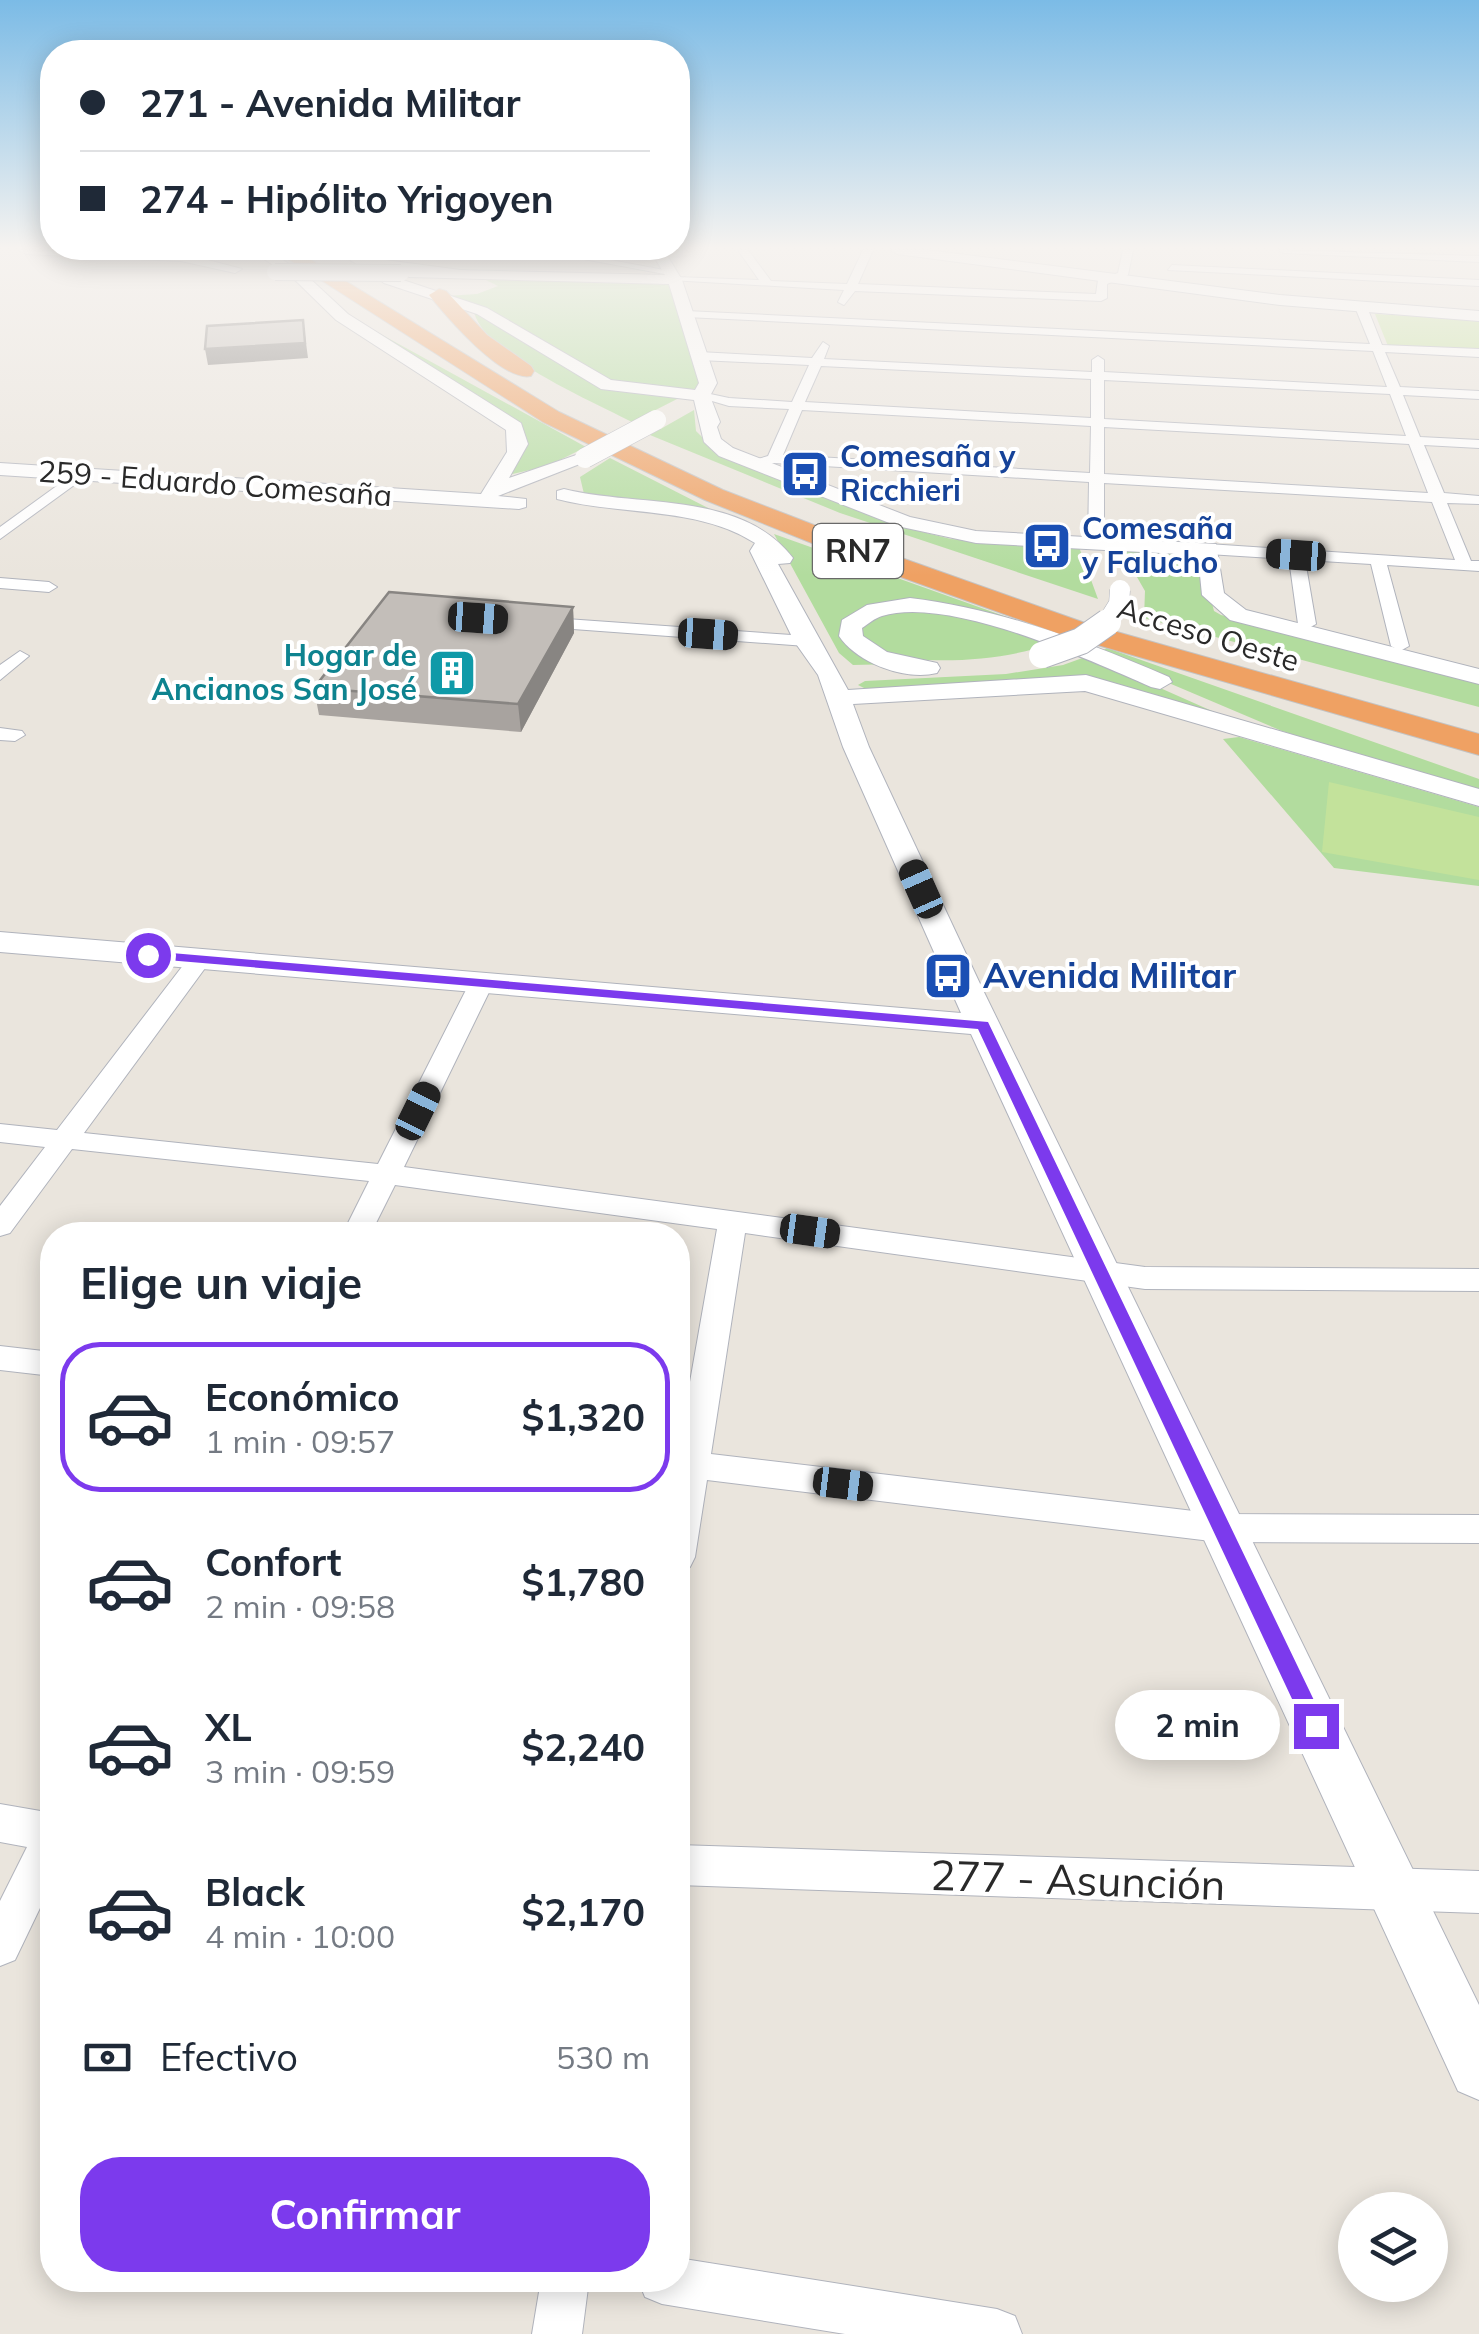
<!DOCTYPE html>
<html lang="es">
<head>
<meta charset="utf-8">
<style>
  body { margin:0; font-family:Mulish,sans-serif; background:#f6f6f7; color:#1f2937; height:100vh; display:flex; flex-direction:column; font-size:38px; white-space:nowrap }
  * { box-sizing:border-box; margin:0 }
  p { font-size:32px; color:#747a83 }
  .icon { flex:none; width:55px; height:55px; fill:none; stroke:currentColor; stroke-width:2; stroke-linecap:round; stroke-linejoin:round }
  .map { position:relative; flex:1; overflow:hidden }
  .sheet { position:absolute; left:40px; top:1222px; width:650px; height:1070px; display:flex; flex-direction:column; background:#fff; border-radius:40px; box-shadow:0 5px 25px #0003 }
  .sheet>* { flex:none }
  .hud { position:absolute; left:40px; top:40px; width:650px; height:220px; border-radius:40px; box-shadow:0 5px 25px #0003; display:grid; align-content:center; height:220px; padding:0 40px; background:#fff }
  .controls { position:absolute; left:1338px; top:2192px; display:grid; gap:20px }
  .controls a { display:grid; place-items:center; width:110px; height:110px; border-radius:50%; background:#fff; box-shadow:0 5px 25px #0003; font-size:50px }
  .end { position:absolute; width:45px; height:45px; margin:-22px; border:12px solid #7c3aed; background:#fff; box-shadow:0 0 0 5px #fff }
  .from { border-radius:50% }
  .bubble { position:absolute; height:70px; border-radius:35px; background:#fff; box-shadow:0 5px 25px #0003; font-size:32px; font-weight:700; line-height:70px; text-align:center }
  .car { position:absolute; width:30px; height:60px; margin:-30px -15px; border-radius:12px; box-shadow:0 0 8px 2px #0007; background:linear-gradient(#222 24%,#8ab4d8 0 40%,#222 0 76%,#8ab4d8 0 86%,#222 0) }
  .hud b { display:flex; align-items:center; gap:35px; height:95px; font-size:38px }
  .hud b+b { border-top:2px solid #e0e1e3 }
  .hud i { width:25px; height:25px; background:#1f2937 }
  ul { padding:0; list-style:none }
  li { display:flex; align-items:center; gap:30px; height:150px; margin:0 20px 15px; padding:0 20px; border:5px solid transparent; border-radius:40px }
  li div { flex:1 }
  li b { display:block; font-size:38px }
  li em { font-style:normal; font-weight:700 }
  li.current { border-color:#7c3aed }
  li>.icon { width:90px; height:90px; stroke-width:1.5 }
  h2 { padding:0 40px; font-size:45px; line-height:120px }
  .pay { display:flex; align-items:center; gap:25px; height:110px; padding:0 40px; font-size:38px }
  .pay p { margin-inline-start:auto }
  .action { display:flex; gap:20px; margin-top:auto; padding:20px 40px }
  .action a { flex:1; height:115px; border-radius:40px; background:#7c3aed; color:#fff; font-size:40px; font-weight:700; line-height:115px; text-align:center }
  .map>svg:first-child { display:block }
  .green { fill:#b2dc9e }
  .pitch { fill:#c3e29b }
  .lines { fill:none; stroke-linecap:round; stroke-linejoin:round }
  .street-casing { stroke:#b0b3bc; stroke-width:2 }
  .secondary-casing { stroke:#b0b3bc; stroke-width:2 }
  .highway-casing { stroke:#c3c3c3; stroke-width:2 }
  .street { fill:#fff; fill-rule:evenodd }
  .secondary { fill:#fff; fill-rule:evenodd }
  .highway { fill:#efa163; fill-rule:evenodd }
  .secondary-bridge-far2-casing { stroke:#b0b3bc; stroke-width:18; stroke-linecap:butt }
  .secondary-bridge-far1-casing { stroke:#b0b3bc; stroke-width:21; stroke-linecap:butt }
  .secondary-bridge-casing { stroke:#b0b3bc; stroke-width:28; stroke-linecap:butt }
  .secondary-bridge-far2 { stroke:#fff; stroke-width:16 }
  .secondary-bridge-far1 { stroke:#fff; stroke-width:20 }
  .secondary-bridge { stroke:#fff; stroke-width:26 }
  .wall { fill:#a8a39f }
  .shaded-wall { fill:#888582 }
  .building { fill:#c3beb9; stroke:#888582; stroke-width:2.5 }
  .route { fill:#7c3aed }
  .labels { text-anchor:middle; stroke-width:8; stroke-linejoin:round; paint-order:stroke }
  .far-transit-label { font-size:30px; font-weight:bold; fill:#164399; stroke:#fff; text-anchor:start }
  .far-street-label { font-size:30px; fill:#292929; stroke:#fff }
  .far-culture-label { font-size:30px; font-weight:bold; fill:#0d838f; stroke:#fff; text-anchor:end }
  .shield { fill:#fff; stroke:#696969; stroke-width:2.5 }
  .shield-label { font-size:32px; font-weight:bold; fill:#292929 }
  .transit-label { font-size:35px; font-weight:bold; fill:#164399; stroke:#fff; text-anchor:start }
  .near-street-label { font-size:42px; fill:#292929; stroke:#fff }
</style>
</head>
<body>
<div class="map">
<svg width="1479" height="2334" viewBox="0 0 1479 2334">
  <rect width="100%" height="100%" fill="#eae5dd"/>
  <path class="green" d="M482 278 671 283 703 387 689 390 615 385 446 296 477 294 498 286Z
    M337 310 586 447 548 466 504 476 524 441Z
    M474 312 605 389 681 397 632 422C592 401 485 356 474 312Z
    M694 410 696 431 723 458 902 527 951 539 1079 547 1098 599 840 513 650 435Z
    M610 458 712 510 595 500 584 494 580 477Z
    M774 534 1066 638 911 601 840 634 895 664 853 665 839 653Z
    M1122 551 1199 553 1214 611 1221 615 1479 680V707L1144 618 1145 591Z
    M943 609 1050 644C1011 659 933 666 892 655 879 652 867 643 856 637L859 622 875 612Z
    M1107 648 1479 779V795L1282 731 1098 653Z
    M1088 656 1230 719 1129 689H866L858 685 865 681 1006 674 1063 665Z
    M1239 737 1479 807V886L1334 868 1223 739Z"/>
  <path class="pitch" d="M1375 314 1479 320V351L1388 346Z
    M1329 782 1479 817V880L1322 852Z"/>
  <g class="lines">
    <g class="street-casing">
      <path id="street" d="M535 250H557L675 272 670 275Z
        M738 250H748L771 281 847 284 863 250H873L858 284 1096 294 1098 280 1118 273 1123 250H1133L1128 275 1107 284V298L1101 301 855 291 844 305 838 302 844 290 670 280 675 277 759 280Z
        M1278 250 1479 256V262L1283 253Z
        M355 256 468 271 463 274 410 272 351 261Z
        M1172 265 1479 280V286L1168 270Z
        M1361 304 1367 307 1382 345 1479 349V357L1385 352 1400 387 1479 391V399L1403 395 1420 437 1479 440V448L1424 445 1444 493 1479 496V504L1447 503 1471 561H1479V571L1387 565 1409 646 1400 651 1391 646 1371 564 1305 560 1316 624 1307 629 1298 624 1289 559 1208 554 1200 549 1208 544 1455 560 1432 502 1104 483V543L1096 548 1088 543 1089 482 774 463 751 467V461L768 456 789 409 729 406 695 396 701 392 729 398 792 402 809 365 699 360 693 356 699 352 812 358 823 342 829 346 824 359 1092 372V360L1098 356 1104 360V372L1387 387 1373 351 686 317 680 314 686 311 1370 344 1355 307ZM821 366 1091 379V418L805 402ZM1104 380 1390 394 1406 436 1104 419ZM802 410 1091 426 1090 473 783 455ZM1104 427 1409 444 1428 493 1104 474Z
        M76 472 88 475 0 539V527Z
        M0 578 49 582 57 587 49 592 0 588Z
        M538 617 806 636 815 641 806 646 532 626 529 622Z
        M20 651 29 656 0 680V665Z
        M0 728 22 731 25 735 15 741 0 740Z
        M199 953 211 960 84 1133 378 1164 469 984 481 977 493 984 404 1167 1145 1267 1479 1269V1291L1145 1289 745 1233 711 1454 1219 1514 1479 1515V1543L1219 1542 707 1480 695 1557 690 1567 678 1572V1450L717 1229 395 1185 370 1235H342L369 1181 72 1149 10 1233 0 1236V1206L45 1147 0 1142V1124L57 1130 191 955Z
        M0 1346 52 1352V1376L0 1370Z
        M0 1804 52 1813V1883L15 1960 0 1966V1901L27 1847 0 1842Z
        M678 1845 1479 1871V1913L678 1885Z
        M678 2258 997 2309 1015 2316 1022 2334H845L662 2304 645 2297 638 2280H678Z
        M541 2280H589L582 2334H532Z"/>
    </g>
    <g class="secondary-casing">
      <path id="secondary" d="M19 250 181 253 242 269 235 273 181 261 26 254Z
        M251 250H267L305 274 348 314 521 423 528 444 509 478 585 452 595 458 498 496 526 499V507L519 509 0 475V463L481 494 507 452 506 430 336 320 295 280Z
        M336 250H352L394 277 487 308 611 380 695 390 699 383 669 284 409 277 402 273 409 269 665 275 650 250H664L682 280 717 383 710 396 720 422 717 427 721 439 733 448 910 517 976 531 1216 544 1224 593 1246 610 1479 669V684L1230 620 1202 595 1198 555 976 543 897 526 719 456 704 442 694 400 601 389 477 314 384 283Z
        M890 250H927L1280 295 1479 311V321L1280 305 897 254Z
        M564 489C639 508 740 490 793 558L790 563 778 564 848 690 1086 675 1479 789V806L1085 691 853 704 869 747 982 988 1479 2005V2100L1458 2091 971 1034 0 952V932L961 1013 843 747 818 675 794 641 750 551 755 543C697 506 622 516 557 499V491Z
        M910 598C1001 609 1085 641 1169 677L1172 682 1160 689 1151 687C1089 660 948 595 882 616 875 618 868 624 862 628L863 636 887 652 937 663 940 668 937 673C905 681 857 663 839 636L842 620 867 605Z"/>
    </g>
    <g class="highway-casing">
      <path id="highway" d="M274 250H295L559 412 723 490 879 550 1085 623 1479 734V755L1063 635 859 562 705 500 543 422Z
        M439 289 446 291 487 335 531 366 534 371 531 376C502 382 447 317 429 295Z"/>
    </g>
    <use href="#street" class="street"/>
    <use href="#secondary" class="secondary"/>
    <use href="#highway" class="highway"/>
    <g class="secondary-bridge-far2-casing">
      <path id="secondary-bridge-far2" d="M275 272 401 273"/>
    </g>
    <g class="secondary-bridge-far1-casing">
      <path id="secondary-bridge-far1" d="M585 458 656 420
        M1106 625 1119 604 1120 590"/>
    </g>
    <g class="secondary-bridge-casing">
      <path id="secondary-bridge" d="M1042 655 1081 641 1108 622"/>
    </g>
    <use href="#secondary-bridge-far2" class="secondary-bridge-far2"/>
    <use href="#secondary-bridge-far1" class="secondary-bridge-far1"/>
    <use href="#secondary-bridge" class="secondary-bridge"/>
  </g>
  <path class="wall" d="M573 607 574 633 521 732 319 715 314 688Z"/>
  <path class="shaded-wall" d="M303 320 308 358 208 365 205 349Z
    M573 607 574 633 521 732 518 704Z"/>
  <path class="building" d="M303 320 305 343 205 349 207 326Z
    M389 592 573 607 518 704 314 688Z"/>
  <linearGradient id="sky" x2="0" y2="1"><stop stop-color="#7bbbe6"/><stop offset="0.43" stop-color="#f6f3f0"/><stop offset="1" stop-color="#f6f3f0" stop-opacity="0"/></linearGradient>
  <rect width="1479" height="576" fill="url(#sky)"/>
  <path class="route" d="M148 951 988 1022 1323 1719 1327 1726 1323 1733 1316 1736 1308 1733 978 1029 143 958V952Z"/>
  <defs>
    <g id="bus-square" transform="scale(2.5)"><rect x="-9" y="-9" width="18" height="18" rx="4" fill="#1a4fb4" stroke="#fff"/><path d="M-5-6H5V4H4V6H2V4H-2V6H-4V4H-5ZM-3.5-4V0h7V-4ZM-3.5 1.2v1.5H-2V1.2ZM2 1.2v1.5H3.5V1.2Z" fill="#fff"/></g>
    <g id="building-square" transform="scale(2.5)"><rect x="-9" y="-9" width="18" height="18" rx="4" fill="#0f9aa8" stroke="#fff"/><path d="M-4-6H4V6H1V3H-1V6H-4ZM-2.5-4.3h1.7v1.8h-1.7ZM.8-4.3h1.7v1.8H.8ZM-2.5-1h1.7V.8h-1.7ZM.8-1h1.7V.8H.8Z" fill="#fff"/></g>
  </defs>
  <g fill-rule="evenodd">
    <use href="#bus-square" x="805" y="474"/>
    <use href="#bus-square" x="1047" y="546"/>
    <use href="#building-square" x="452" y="673"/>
    <use href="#bus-square" x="948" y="976"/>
  </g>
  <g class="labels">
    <g class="far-transit-label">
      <text x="840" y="467">Comesaña y<tspan x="840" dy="34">Ricchieri</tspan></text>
      <text x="1082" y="539">Comesaña<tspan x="1082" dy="34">y Falucho</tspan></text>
    </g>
    <g class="far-street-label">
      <text transform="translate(215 484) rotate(4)" y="10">259 - Eduardo Comesaña</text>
      <text transform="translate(1208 635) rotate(17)" y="10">Acceso Oeste</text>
    </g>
    <g class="far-culture-label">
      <text x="417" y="666">Hogar de<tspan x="417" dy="34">Ancianos San José</tspan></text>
    </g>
    <rect class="shield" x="813" y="524" width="90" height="54" rx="8"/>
    <g class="shield-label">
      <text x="858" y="562">RN7</text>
    </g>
    <g class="transit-label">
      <text x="983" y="988">Avenida Militar</text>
    </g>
    <g class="near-street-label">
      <text transform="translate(1078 1880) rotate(2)" y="15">277 - Asunción</text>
    </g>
  </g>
</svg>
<div class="controls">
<a><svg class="icon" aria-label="layers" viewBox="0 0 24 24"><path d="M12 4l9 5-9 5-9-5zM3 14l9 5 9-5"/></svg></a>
</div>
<i class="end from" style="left:148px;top:955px"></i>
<i class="end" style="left:1316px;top:1726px"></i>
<div class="bubble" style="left:1115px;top:1690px;width:165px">2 min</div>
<i class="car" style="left:1296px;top:555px;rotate:274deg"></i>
<i class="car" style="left:478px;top:618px;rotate:94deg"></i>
<i class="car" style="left:708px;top:634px;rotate:94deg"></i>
<i class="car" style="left:921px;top:889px;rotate:336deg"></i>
<i class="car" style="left:418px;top:1111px;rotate:26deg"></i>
<i class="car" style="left:810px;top:1231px;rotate:98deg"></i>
<i class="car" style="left:843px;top:1484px;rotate:97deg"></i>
<div class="hud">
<b><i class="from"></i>271 - Avenida Militar</b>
<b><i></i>274 - Hipólito Yrigoyen</b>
</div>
<section class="sheet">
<h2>Elige un viaje</h2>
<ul>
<li class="current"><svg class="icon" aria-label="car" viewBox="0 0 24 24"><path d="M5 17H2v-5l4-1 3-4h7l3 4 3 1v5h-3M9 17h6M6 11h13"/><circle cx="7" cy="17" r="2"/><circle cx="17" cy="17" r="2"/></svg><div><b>Económico</b><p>1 min · 09:57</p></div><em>$1,320</em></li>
<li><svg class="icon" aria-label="car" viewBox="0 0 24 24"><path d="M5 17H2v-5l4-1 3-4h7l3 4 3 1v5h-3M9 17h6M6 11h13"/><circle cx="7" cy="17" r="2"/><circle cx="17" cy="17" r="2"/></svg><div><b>Confort</b><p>2 min · 09:58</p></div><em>$1,780</em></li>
<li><svg class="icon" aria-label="car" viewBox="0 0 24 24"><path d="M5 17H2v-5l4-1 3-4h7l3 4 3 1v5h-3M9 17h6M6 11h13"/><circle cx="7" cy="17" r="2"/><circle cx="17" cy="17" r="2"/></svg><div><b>XL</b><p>3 min · 09:59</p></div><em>$2,240</em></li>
<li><svg class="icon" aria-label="car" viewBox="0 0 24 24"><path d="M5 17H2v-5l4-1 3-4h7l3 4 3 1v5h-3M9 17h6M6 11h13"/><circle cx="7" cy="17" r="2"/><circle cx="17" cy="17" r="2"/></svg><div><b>Black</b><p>4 min · 10:00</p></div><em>$2,170</em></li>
</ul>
<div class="pay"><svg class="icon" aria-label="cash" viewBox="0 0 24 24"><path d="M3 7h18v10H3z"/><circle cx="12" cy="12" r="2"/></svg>Efectivo<p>530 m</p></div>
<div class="action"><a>Confirmar</a></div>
</section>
</div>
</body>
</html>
